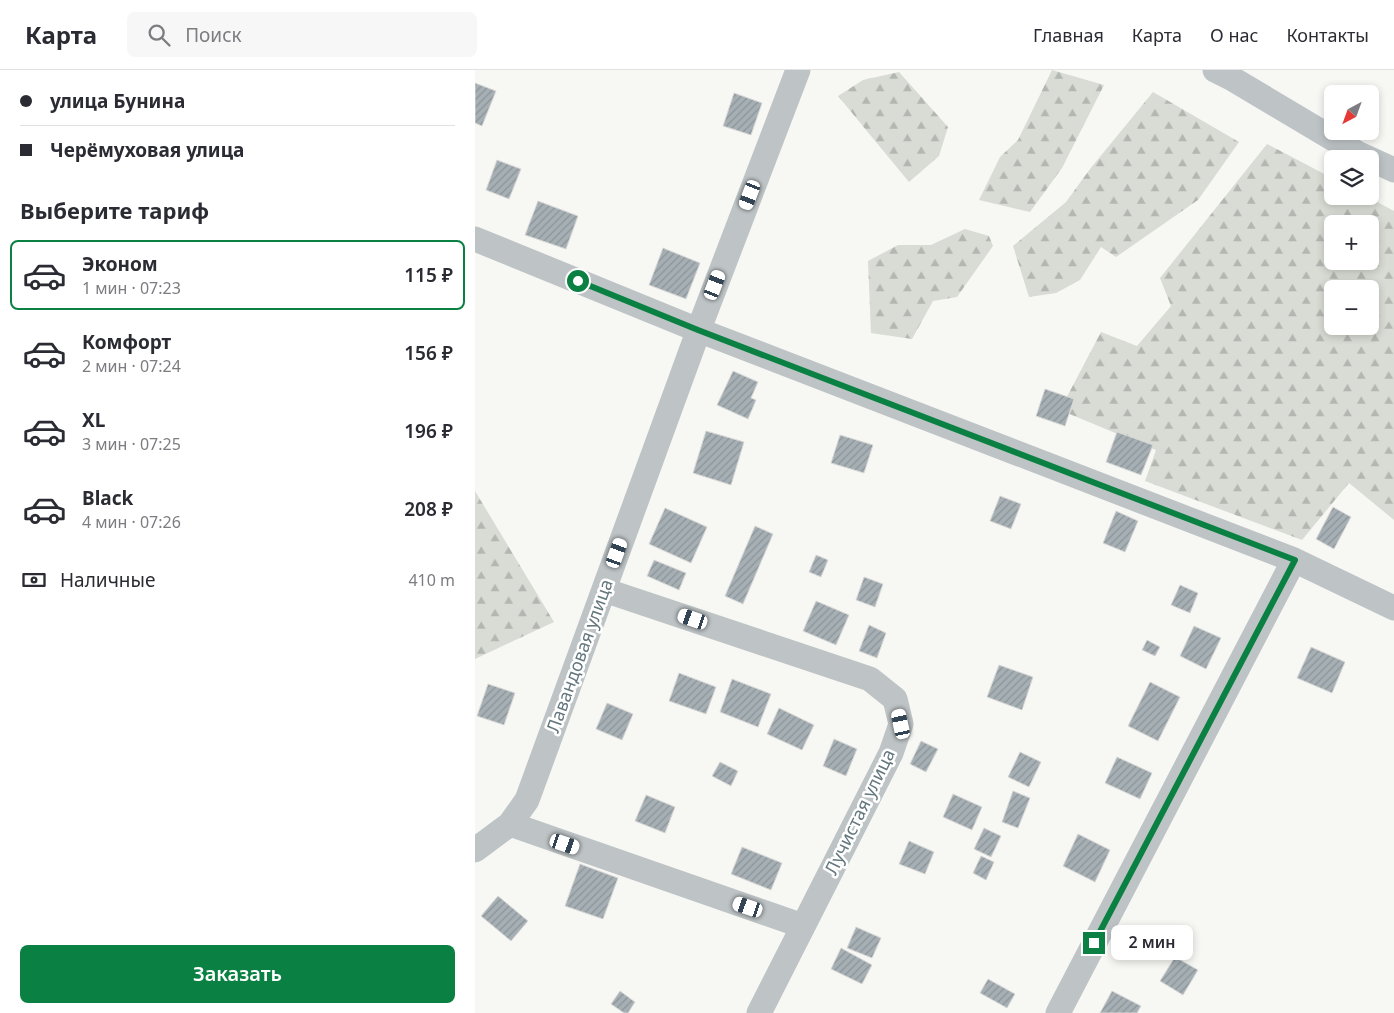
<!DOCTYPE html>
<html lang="ru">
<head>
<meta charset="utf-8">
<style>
  body { margin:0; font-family:"Noto Sans",sans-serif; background:#f7f7f7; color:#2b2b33; height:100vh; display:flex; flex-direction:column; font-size:19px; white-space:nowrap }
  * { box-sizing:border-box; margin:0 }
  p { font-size:16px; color:#7c7c81 }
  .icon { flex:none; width:28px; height:28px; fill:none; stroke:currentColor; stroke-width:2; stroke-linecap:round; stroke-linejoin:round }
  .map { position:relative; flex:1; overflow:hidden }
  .panel { display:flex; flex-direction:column; background:#fff; width:475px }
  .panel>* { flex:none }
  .banner { display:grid; align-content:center; height:110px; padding:0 20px; background:#fff }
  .needle { width:32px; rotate:221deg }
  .buttons { position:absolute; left:849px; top:15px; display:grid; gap:10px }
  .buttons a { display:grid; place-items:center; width:55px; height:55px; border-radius:8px; background:#fff; box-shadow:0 2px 8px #0003; font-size:25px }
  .end { position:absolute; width:22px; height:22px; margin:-11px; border:6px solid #0b8043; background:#fff; box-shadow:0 0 0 2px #fff }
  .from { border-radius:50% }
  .bubble { position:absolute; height:35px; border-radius:8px; background:#fff; box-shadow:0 2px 8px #0003; font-size:16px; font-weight:600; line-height:35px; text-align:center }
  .car { position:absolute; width:15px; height:30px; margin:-15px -8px; border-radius:6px; box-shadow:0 0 4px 1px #0007; background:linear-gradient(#fff 24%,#345 0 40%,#fff 0 76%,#345 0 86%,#fff 0) }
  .banner b { display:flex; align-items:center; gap:18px; height:48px; font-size:19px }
  .banner b+b { border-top:1px solid #e1e1e2 }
  .banner i { width:12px; height:12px; background:#2b2b33 }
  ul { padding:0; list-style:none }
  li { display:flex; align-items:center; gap:15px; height:70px; margin:0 10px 8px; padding:0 10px; border:2px solid transparent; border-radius:8px }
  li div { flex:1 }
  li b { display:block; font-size:19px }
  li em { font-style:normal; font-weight:600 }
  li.active { border-color:#0b8043 }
  li>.icon { width:45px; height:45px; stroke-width:1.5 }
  h2 { padding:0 20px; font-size:22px; line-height:60px }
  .pay { display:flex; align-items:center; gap:12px; height:55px; padding:0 20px; font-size:19px }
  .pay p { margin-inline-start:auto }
  .button { display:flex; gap:10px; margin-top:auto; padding:10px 20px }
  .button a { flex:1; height:58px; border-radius:8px; background:#0b8043; color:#fff; font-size:20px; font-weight:600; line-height:58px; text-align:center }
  header { display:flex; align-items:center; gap:30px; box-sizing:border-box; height:70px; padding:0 25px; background:#fff; border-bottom:1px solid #e1e1e2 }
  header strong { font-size:24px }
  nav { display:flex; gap:28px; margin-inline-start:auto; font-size:18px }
  .search { width:350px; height:45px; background:#f7f7f7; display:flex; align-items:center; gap:12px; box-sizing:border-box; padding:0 18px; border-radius:8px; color:#7c7c81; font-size:19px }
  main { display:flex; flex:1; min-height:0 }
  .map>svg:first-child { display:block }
  .forest { fill:url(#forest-firs); fill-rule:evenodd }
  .building { fill:url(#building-hatch); stroke:#d9d8d7 }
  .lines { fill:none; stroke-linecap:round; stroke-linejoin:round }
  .minor { stroke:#bec4c6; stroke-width:25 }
  .route { stroke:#0b8043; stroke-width:6 }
  .labels { text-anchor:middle; stroke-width:5; stroke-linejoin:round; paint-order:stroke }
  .street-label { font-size:18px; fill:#64777e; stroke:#fff }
</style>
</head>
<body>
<header>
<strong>Карта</strong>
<div class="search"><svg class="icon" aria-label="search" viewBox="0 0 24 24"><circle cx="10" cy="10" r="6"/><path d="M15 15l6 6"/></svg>Поиск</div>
<nav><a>Главная</a><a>Карта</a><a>О нас</a><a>Контакты</a></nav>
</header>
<main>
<section class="panel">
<div class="banner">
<b><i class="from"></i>улица Бунина</b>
<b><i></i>Черёмуховая улица</b>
</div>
<h2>Выберите тариф</h2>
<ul>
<li class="active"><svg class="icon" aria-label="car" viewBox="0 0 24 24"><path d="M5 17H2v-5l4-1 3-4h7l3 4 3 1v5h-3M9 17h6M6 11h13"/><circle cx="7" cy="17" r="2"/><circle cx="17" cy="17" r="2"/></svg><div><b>Эконом</b><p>1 мин · 07:23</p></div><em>115 ₽</em></li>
<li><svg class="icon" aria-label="car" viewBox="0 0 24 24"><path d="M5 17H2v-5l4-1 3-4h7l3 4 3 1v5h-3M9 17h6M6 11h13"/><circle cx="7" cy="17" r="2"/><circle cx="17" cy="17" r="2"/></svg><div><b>Комфорт</b><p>2 мин · 07:24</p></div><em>156 ₽</em></li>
<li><svg class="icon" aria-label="car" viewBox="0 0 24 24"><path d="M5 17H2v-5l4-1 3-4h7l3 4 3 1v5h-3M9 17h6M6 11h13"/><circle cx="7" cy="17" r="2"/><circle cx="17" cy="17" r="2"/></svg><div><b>XL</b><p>3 мин · 07:25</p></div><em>196 ₽</em></li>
<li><svg class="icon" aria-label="car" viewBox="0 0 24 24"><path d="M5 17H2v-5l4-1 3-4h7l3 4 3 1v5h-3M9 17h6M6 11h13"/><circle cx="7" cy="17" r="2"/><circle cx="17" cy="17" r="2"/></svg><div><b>Black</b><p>4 мин · 07:26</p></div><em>208 ₽</em></li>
</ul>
<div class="pay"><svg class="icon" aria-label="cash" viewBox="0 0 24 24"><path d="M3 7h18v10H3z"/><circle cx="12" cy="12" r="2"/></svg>Наличные<p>410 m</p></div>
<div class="button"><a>Заказать</a></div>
</section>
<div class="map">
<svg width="919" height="943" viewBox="0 0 919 943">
  <defs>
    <pattern id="forest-firs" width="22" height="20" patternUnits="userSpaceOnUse" patternTransform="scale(1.25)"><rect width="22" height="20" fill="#d8dcd4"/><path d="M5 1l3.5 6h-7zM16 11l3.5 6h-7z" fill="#b3b7b1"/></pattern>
    <pattern id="building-hatch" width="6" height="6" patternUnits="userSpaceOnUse" patternTransform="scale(1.25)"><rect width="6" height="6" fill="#a6b0b4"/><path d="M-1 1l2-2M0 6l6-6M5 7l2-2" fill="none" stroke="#8b9498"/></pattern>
  </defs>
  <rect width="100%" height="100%" fill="#f7f7f4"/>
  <path class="forest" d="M577 0 629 15 587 98 555 142 504 130 525 87 543 70Z
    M424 2 473 57 464 86 434 112 363 26 388 10Z
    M678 22 764 72 723 130 641 187 626 177 605 210 581 223 554 227 538 176 591 132 615 99Z
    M792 74 857 108 858 126H891L919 141V450L874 413 827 470 670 411 681 380 585 340 626 262 662 276 696 236 685 208ZM858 154H895V191H858ZM858 219H895V256H858Z
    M490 159 514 166 518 176 482 227 458 231 437 269 396 263 393 191 423 175H456Z
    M0 421 79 552 0 589Z"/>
  <path class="building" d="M0 13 21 21 7 56 0 53Z
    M259 23 287 33 276 65 248 56Z
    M22 90 46 99 34 129 11 120Z
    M63 131 103 146 91 179 50 165Z
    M188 178 225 193 211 229 174 215Z
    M258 301 283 312 276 328 281 330 273 349 242 335Z
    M570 319 599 329 590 356 561 346Z
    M231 361 269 372 256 415 218 403Z
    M642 362 678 375 666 405 631 392Z
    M365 365 398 375 389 403 356 393Z
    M525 426 546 434 536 459 515 451Z
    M858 437 876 447 859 479 841 469Z
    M190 438 232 457 216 493 174 474Z
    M641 441 663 451 650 482 628 473Z
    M280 456 298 464 268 534 250 526Z
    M341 485 353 490 346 507 334 502Z
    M179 490 211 503 204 520 172 506Z
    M389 507 408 514 400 537 381 530Z
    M705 515 723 523 715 543 696 535Z
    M341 531 374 545 361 575 328 561Z
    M394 555 411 563 402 588 384 581Z
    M719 556 746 568 731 599 705 586Z
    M672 570 685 577 680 586 667 580Z
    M836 577 870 592 857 623 822 608Z
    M524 595 558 607 547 640 512 627Z
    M204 603 241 617 231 644 194 631Z
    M257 609 296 624 283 657 245 642Z
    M675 612 705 627 683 671 653 656Z
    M13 614 40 623 29 655 2 646Z
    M132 633 158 644 147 670 121 659Z
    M304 638 339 655 327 680 292 664Z
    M359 669 382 679 371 706 348 696Z
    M446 671 463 679 451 702 435 694Z
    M545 682 566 692 554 717 533 707Z
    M642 687 677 703 665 729 630 713Z
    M245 692 263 701 256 716 237 706Z
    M538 721 555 728 543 758 527 752Z
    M478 724 507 737 497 760 468 747Z
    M171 725 200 737 190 763 160 751Z
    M509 758 526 766 516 787 499 779Z
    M603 764 635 780 620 812 588 796Z
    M434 771 459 782 450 804 424 794Z
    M267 777 307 793 296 820 256 804Z
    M506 786 519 792 511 810 498 803Z
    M105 794 143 808 128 849 90 836Z
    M23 826 53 851 36 871 6 846Z
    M381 857 406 868 397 888 372 878Z
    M366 878 397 895 387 914 356 899Z
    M700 887 723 900 708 925 685 911Z
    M513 909 540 924 532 938 505 923Z
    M145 921 160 932 153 943H149L136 934Z
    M637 921 666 936 662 943H625Z"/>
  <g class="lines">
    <path class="minor" d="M740 0 756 8 882 83 919 100
      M0 169 223 260 819 490 919 538
      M129 520 395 609 420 629 426 654 416 683 284 943
      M35 754 328 856
      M0 780 35 754 52 730 227 251 323 0
      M583 943 819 490"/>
  </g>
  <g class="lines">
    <path class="route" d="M103 211 223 260 820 490 619 873"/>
  </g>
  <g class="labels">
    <g class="street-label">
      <text transform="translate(105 586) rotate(-70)" y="6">Лавандовая улица</text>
      <text transform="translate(385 742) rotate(-64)" y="6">Лучистая улица</text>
    </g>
  </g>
</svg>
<div class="buttons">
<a><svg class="needle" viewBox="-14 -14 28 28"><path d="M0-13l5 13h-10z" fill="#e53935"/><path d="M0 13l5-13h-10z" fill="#7c7c81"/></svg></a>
<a><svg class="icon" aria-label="layers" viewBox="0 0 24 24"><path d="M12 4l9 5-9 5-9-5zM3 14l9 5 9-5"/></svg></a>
<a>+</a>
<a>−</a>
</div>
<i class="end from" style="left:103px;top:211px"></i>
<i class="end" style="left:619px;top:873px"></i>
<div class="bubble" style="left:636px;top:855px;width:82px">2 мин</div>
<i class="car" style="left:275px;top:125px;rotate:201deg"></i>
<i class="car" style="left:240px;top:215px;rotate:21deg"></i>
<i class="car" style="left:142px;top:483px;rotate:20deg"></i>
<i class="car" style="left:218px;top:549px;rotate:289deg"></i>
<i class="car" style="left:426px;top:654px;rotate:348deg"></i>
<i class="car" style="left:90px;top:774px;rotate:109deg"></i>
<i class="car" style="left:273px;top:837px;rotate:289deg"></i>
</div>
</main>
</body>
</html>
